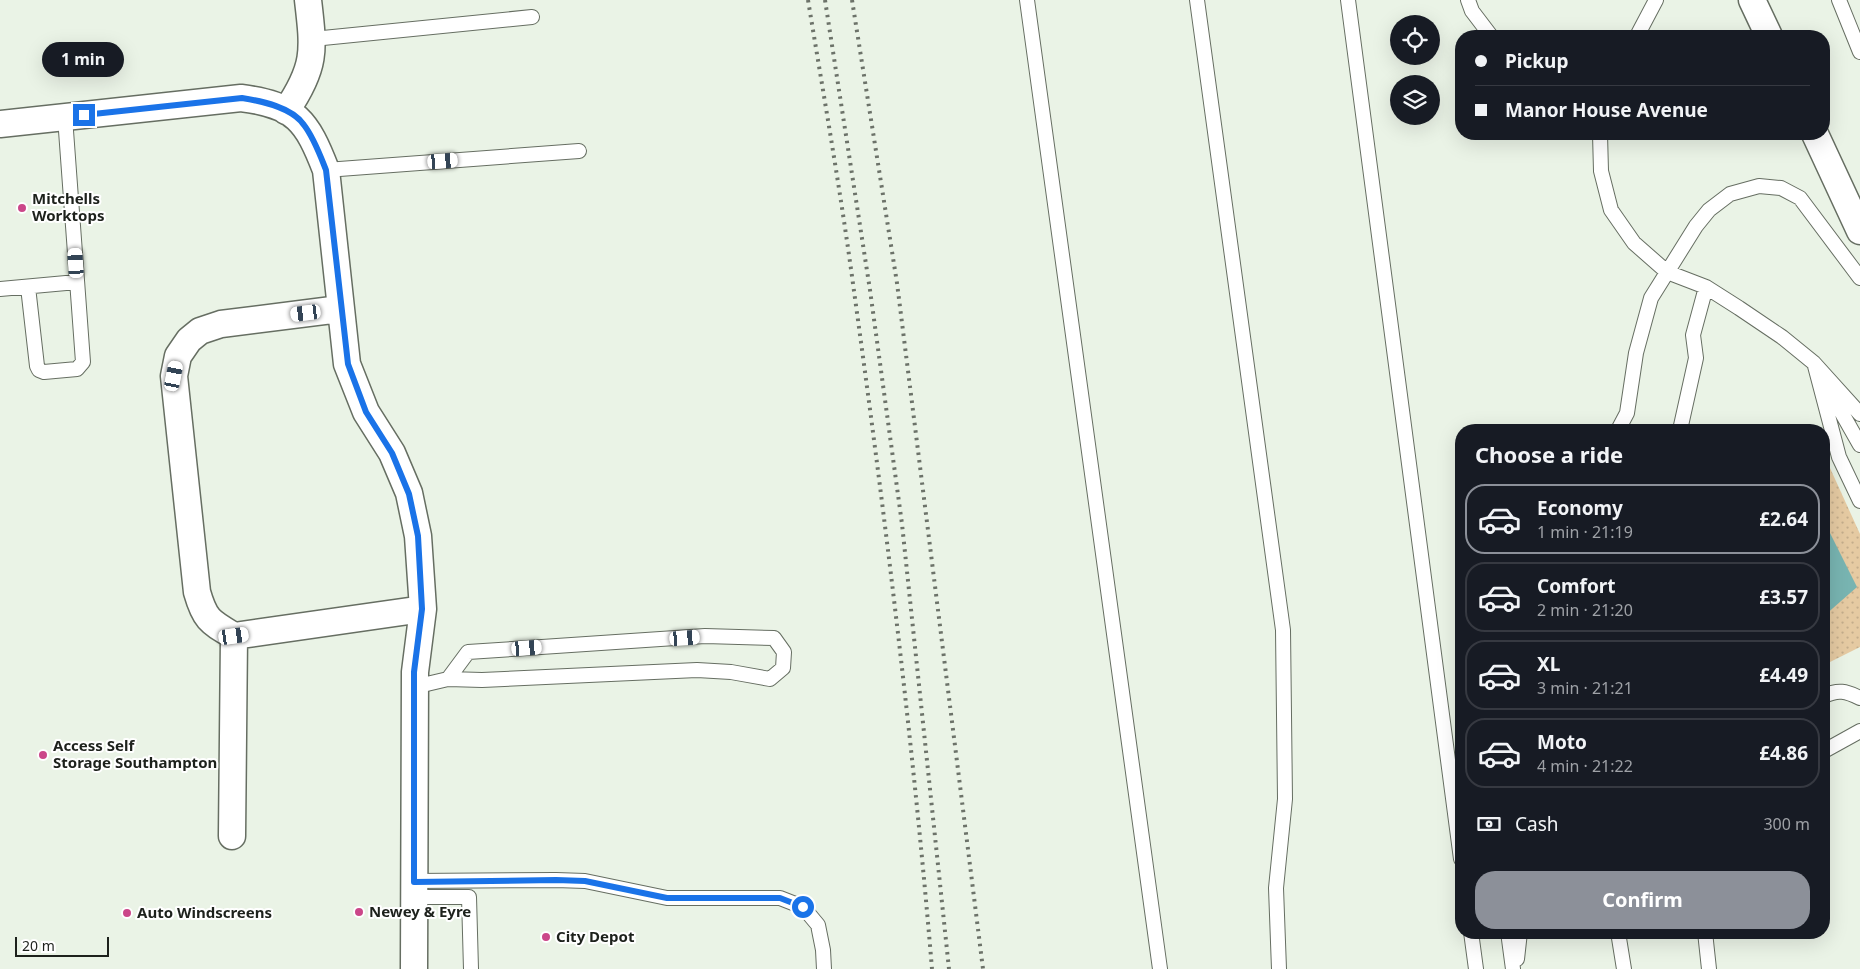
<!DOCTYPE html>
<html lang="en">
<head>
<meta charset="utf-8">
<style>
  body { margin:0; font-family:"Noto Sans",sans-serif; background:#242831; color:#f1f3f6; height:100vh; display:flex; flex-direction:column; font-size:19px; white-space:nowrap }
  * { box-sizing:border-box; margin:0 }
  p { font-size:16px; color:#9ea1a6 }
  .icon { flex:none; width:28px; height:28px; fill:none; stroke:currentColor; stroke-width:2; stroke-linecap:round; stroke-linejoin:round }
  .map { position:relative; flex:1; overflow:hidden }
  .details { position:absolute; left:1455px; top:424px; width:375px; height:515px; display:flex; flex-direction:column; background:#171b24; border-radius:20px; box-shadow:0 5px 20px #0002 }
  .details>* { flex:none }
  .banner { position:absolute; left:1455px; top:30px; width:375px; height:110px; border-radius:20px; box-shadow:0 5px 20px #0002; display:grid; align-content:center; height:110px; padding:0 20px; background:#171b24 }
  .fabs { position:absolute; left:1390px; top:15px; display:grid; gap:10px }
  .fabs a { display:grid; place-items:center; width:50px; height:50px; border-radius:50%; background:#171b24; box-shadow:0 5px 20px #0002; font-size:25px }
  .scale { position:absolute; left:15px; bottom:12px; width:94px; box-sizing:border-box; padding-left:5px; border:2px solid #1d211c; border-top:0; font-size:14px; line-height:18px; white-space:nowrap; color:#1d211c; -webkit-text-stroke:4px #fff; paint-order:stroke }
  .end { position:absolute; width:22px; height:22px; margin:-11px; border:6px solid #1a73e8; background:#fff; box-shadow:0 0 0 2px #fff }
  .from { border-radius:50% }
  .bubble { position:absolute; height:35px; border-radius:18px; background:#171b24; box-shadow:0 5px 20px #0002; font-size:16px; font-weight:700; line-height:35px; text-align:center }
  .car { position:absolute; width:15px; height:30px; margin:-15px -8px; border-radius:6px; box-shadow:0 0 4px 1px #0007; background:linear-gradient(#fff 24%,#345 0 40%,#fff 0 76%,#345 0 86%,#fff 0) }
  .banner b { display:flex; align-items:center; gap:18px; height:48px; font-size:19px }
  .banner b+b { border-top:1px solid #363941 }
  .banner i { width:12px; height:12px; background:#f1f3f6 }
  ul { padding:0; list-style:none }
  li { display:flex; align-items:center; gap:15px; height:70px; margin:0 10px 8px; padding:0 10px; border:2px solid #363941; border-radius:20px }
  li div { flex:1 }
  li b { display:block; font-size:19px }
  li em { font-style:normal; font-weight:700 }
  li.active { border-color:#8c9099 }
  li>.icon { width:45px; height:45px; stroke-width:1.5 }
  h2 { padding:0 20px; font-size:22px; line-height:60px }
  .pay { display:flex; align-items:center; gap:12px; height:55px; padding:0 20px; font-size:19px }
  .pay p { margin-inline-start:auto }
  .button { display:flex; gap:10px; margin-top:auto; padding:10px 20px }
  .button a { flex:1; height:58px; border-radius:20px; background:#8c9099; color:#fff; font-size:20px; font-weight:700; line-height:58px; text-align:center }
  .map>svg:first-child { display:block }
  .grass { fill:url(#grass-dots) }
  .water { fill:#78b4b1 }
  .lines { fill:none; stroke-linecap:round; stroke-linejoin:round }
  .lane-casing { stroke:#666e62; stroke-width:16 }
  .street-casing { stroke:#666e62; stroke-width:29 }
  .lane { stroke:#fff; stroke-width:14 }
  .street { stroke:#fff; stroke-width:26 }
  .rail { stroke:#6c7269; stroke-width:4; stroke-dasharray:2.5 5; stroke-linecap:butt }
  .route { stroke:#1a73e8; stroke-width:6 }
  .poi-dot { fill:#cb4689; stroke:#fff; stroke-width:2 }
  .labels { text-anchor:middle; stroke-width:4; stroke-linejoin:round; paint-order:stroke }
  .poi-label { font-size:15px; font-weight:bold; fill:#1d211c; stroke:#fff; text-anchor:start }
</style>
</head>
<body>
<div class="map">
<svg width="1860" height="969" viewBox="0 0 1860 969">
  <defs>
    <pattern id="grass-dots" width="8" height="8" patternUnits="userSpaceOnUse" patternTransform="scale(1.25)"><rect width="8" height="8" fill="#e5caa2"/><path d="M2 2h.1M6 6h.1" fill="none" stroke="#c4ad8b" stroke-width="1.8" stroke-linecap="round"/></pattern>
  </defs>
  <rect width="100%" height="100%" fill="#eaf3e6"/>
  <path class="grass" d="M1830 468 1860 534V647L1824 665V471Z"/>
  <path class="water" d="M1824 524 1826 525 1857 587 1824 616Z"/>
  <g class="lines">
    <g class="lane-casing">
      <path id="lane" d="M1027 0 1160 969
        M1197 0 1283 630 1285 799 1276 888 1279 969
        M1348 0 1461 859
        M1468 0 1472 11 1491 36
        M1839 0 1860 52
        M1637 36 1656 0
        M313 39 532 17
        M1600 134 1601 171 1611 210 1634 243 1667 272 1706 287 1739 308 1782 337 1814 363 1860 414
        M326 170 579 151
        M28 287 37 366 39 370 44 372 77 369 83 362 65 117
        M0 289 77 282
        M1815 366 1839 457 1860 501
        M1826 385 1860 445
        M1618 430 1627 413 1636 353 1651 298 1696 226 1709 210 1730 194 1759 186 1781 188 1800 198 1860 278
        M1680 430 1696 358 1693 335 1706 287
        M414 687 448 679 482 680 697 670 731 672 770 679 783 668 784 652 774 638 705 636 468 652 448 679
        M1824 696C1838 689 1846 691 1860 698
        M1824 751 1860 731
        M414 881 556 880 585 881 667 898H780L803 907 818 925 823 950 824 969
        M414 897H469L471 969
        M1471 932 1476 969
        M1508 932 1513 969
        M1618 932 1624 969
        M1705 932 1709 969
        M1517 959 1520 932"/>
    </g>
    <g class="street-casing">
      <path id="street" d="M1752 0 1769 36
        M286 111C316 67 314 51 308 0
        M0 124 241 98C296 105 307 121 326 170L347 364 366 412 392 453 409 493 418 536 423 609 415 672 414 969
        M1815 134 1860 231
        M340 309 221 324 200 331 189 340 178 356 174 376 197 592C205 620 210 622 234 636L423 609
        M232 836 234 636"/>
    </g>
    <use href="#lane" class="lane"/>
    <use href="#street" class="street"/>
    <path class="rail" d="M808 0C824 97 841 194 854 291 885 516 913 742 932 969
      M825 0 870 290 902 524 949 969
      M852 0 897 283 983 969"/>
  </g>
  <g class="lines">
    <path class="route" d="M84 115 242 98C261 101 292 107 304 125 314 138 320 155 326 170L348 364 366 412 392 453 409 494 418 536 422 609 414 672V882L556 880 585 881 667 898H780L803 907"/>
  </g>
  <g class="poi-dot">
    <circle cx="22" cy="208" r="5"/>
    <circle cx="43" cy="755" r="5"/>
    <circle cx="359" cy="912" r="5"/>
    <circle cx="127" cy="913" r="5"/>
    <circle cx="546" cy="937" r="5"/>
  </g>
  <g class="labels">
    <g class="poi-label">
      <text x="32" y="204">Mitchells<tspan x="32" dy="17">Worktops</tspan></text>
      <text x="53" y="751">Access Self<tspan x="53" dy="17">Storage Southampton</tspan></text>
      <text x="369" y="917">Newey &amp; Eyre</text>
      <text x="137" y="918">Auto Windscreens</text>
      <text x="556" y="942">City Depot</text>
    </g>
  </g>
</svg>
<div class="fabs">
<a><svg class="icon" aria-label="locate" viewBox="0 0 24 24"><circle cx="12" cy="12" r="6"/><path d="M12 2v4M12 18v4M2 12h4M18 12h4"/></svg></a>
<a><svg class="icon" aria-label="layers" viewBox="0 0 24 24"><path d="M12 4l9 5-9 5-9-5zM3 14l9 5 9-5"/></svg></a>
</div>
<div class="scale">20 m</div>
<i class="end from" style="left:803px;top:907px"></i>
<i class="end" style="left:84px;top:115px"></i>
<div class="bubble" style="left:42px;top:42px;width:82px">1 min</div>
<i class="car" style="left:443px;top:161px;rotate:86deg"></i>
<i class="car" style="left:76px;top:263px;rotate:356deg"></i>
<i class="car" style="left:306px;top:313px;rotate:263deg"></i>
<i class="car" style="left:174px;top:376px;rotate:11deg"></i>
<i class="car" style="left:234px;top:636px;rotate:82deg"></i>
<i class="car" style="left:685px;top:638px;rotate:86deg"></i>
<i class="car" style="left:527px;top:648px;rotate:86deg"></i>
<div class="banner">
<b><i class="from"></i>Pickup</b>
<b><i></i>Manor House Avenue</b>
</div>
<section class="details">
<h2>Choose a ride</h2>
<ul>
<li class="active"><svg class="icon" aria-label="car" viewBox="0 0 24 24"><path d="M5 17H2v-5l4-1 3-4h7l3 4 3 1v5h-3M9 17h6M6 11h13"/><circle cx="7" cy="17" r="2"/><circle cx="17" cy="17" r="2"/></svg><div><b>Economy</b><p>1 min · 21:19</p></div><em>£2.64</em></li>
<li><svg class="icon" aria-label="car" viewBox="0 0 24 24"><path d="M5 17H2v-5l4-1 3-4h7l3 4 3 1v5h-3M9 17h6M6 11h13"/><circle cx="7" cy="17" r="2"/><circle cx="17" cy="17" r="2"/></svg><div><b>Comfort</b><p>2 min · 21:20</p></div><em>£3.57</em></li>
<li><svg class="icon" aria-label="car" viewBox="0 0 24 24"><path d="M5 17H2v-5l4-1 3-4h7l3 4 3 1v5h-3M9 17h6M6 11h13"/><circle cx="7" cy="17" r="2"/><circle cx="17" cy="17" r="2"/></svg><div><b>XL</b><p>3 min · 21:21</p></div><em>£4.49</em></li>
<li><svg class="icon" aria-label="car" viewBox="0 0 24 24"><path d="M5 17H2v-5l4-1 3-4h7l3 4 3 1v5h-3M9 17h6M6 11h13"/><circle cx="7" cy="17" r="2"/><circle cx="17" cy="17" r="2"/></svg><div><b>Moto</b><p>4 min · 21:22</p></div><em>£4.86</em></li>
</ul>
<div class="pay"><svg class="icon" aria-label="cash" viewBox="0 0 24 24"><path d="M3 7h18v10H3z"/><circle cx="12" cy="12" r="2"/></svg>Cash<p>300 m</p></div>
<div class="button"><a>Confirm</a></div>
</section>
</div>
</body>
</html>
